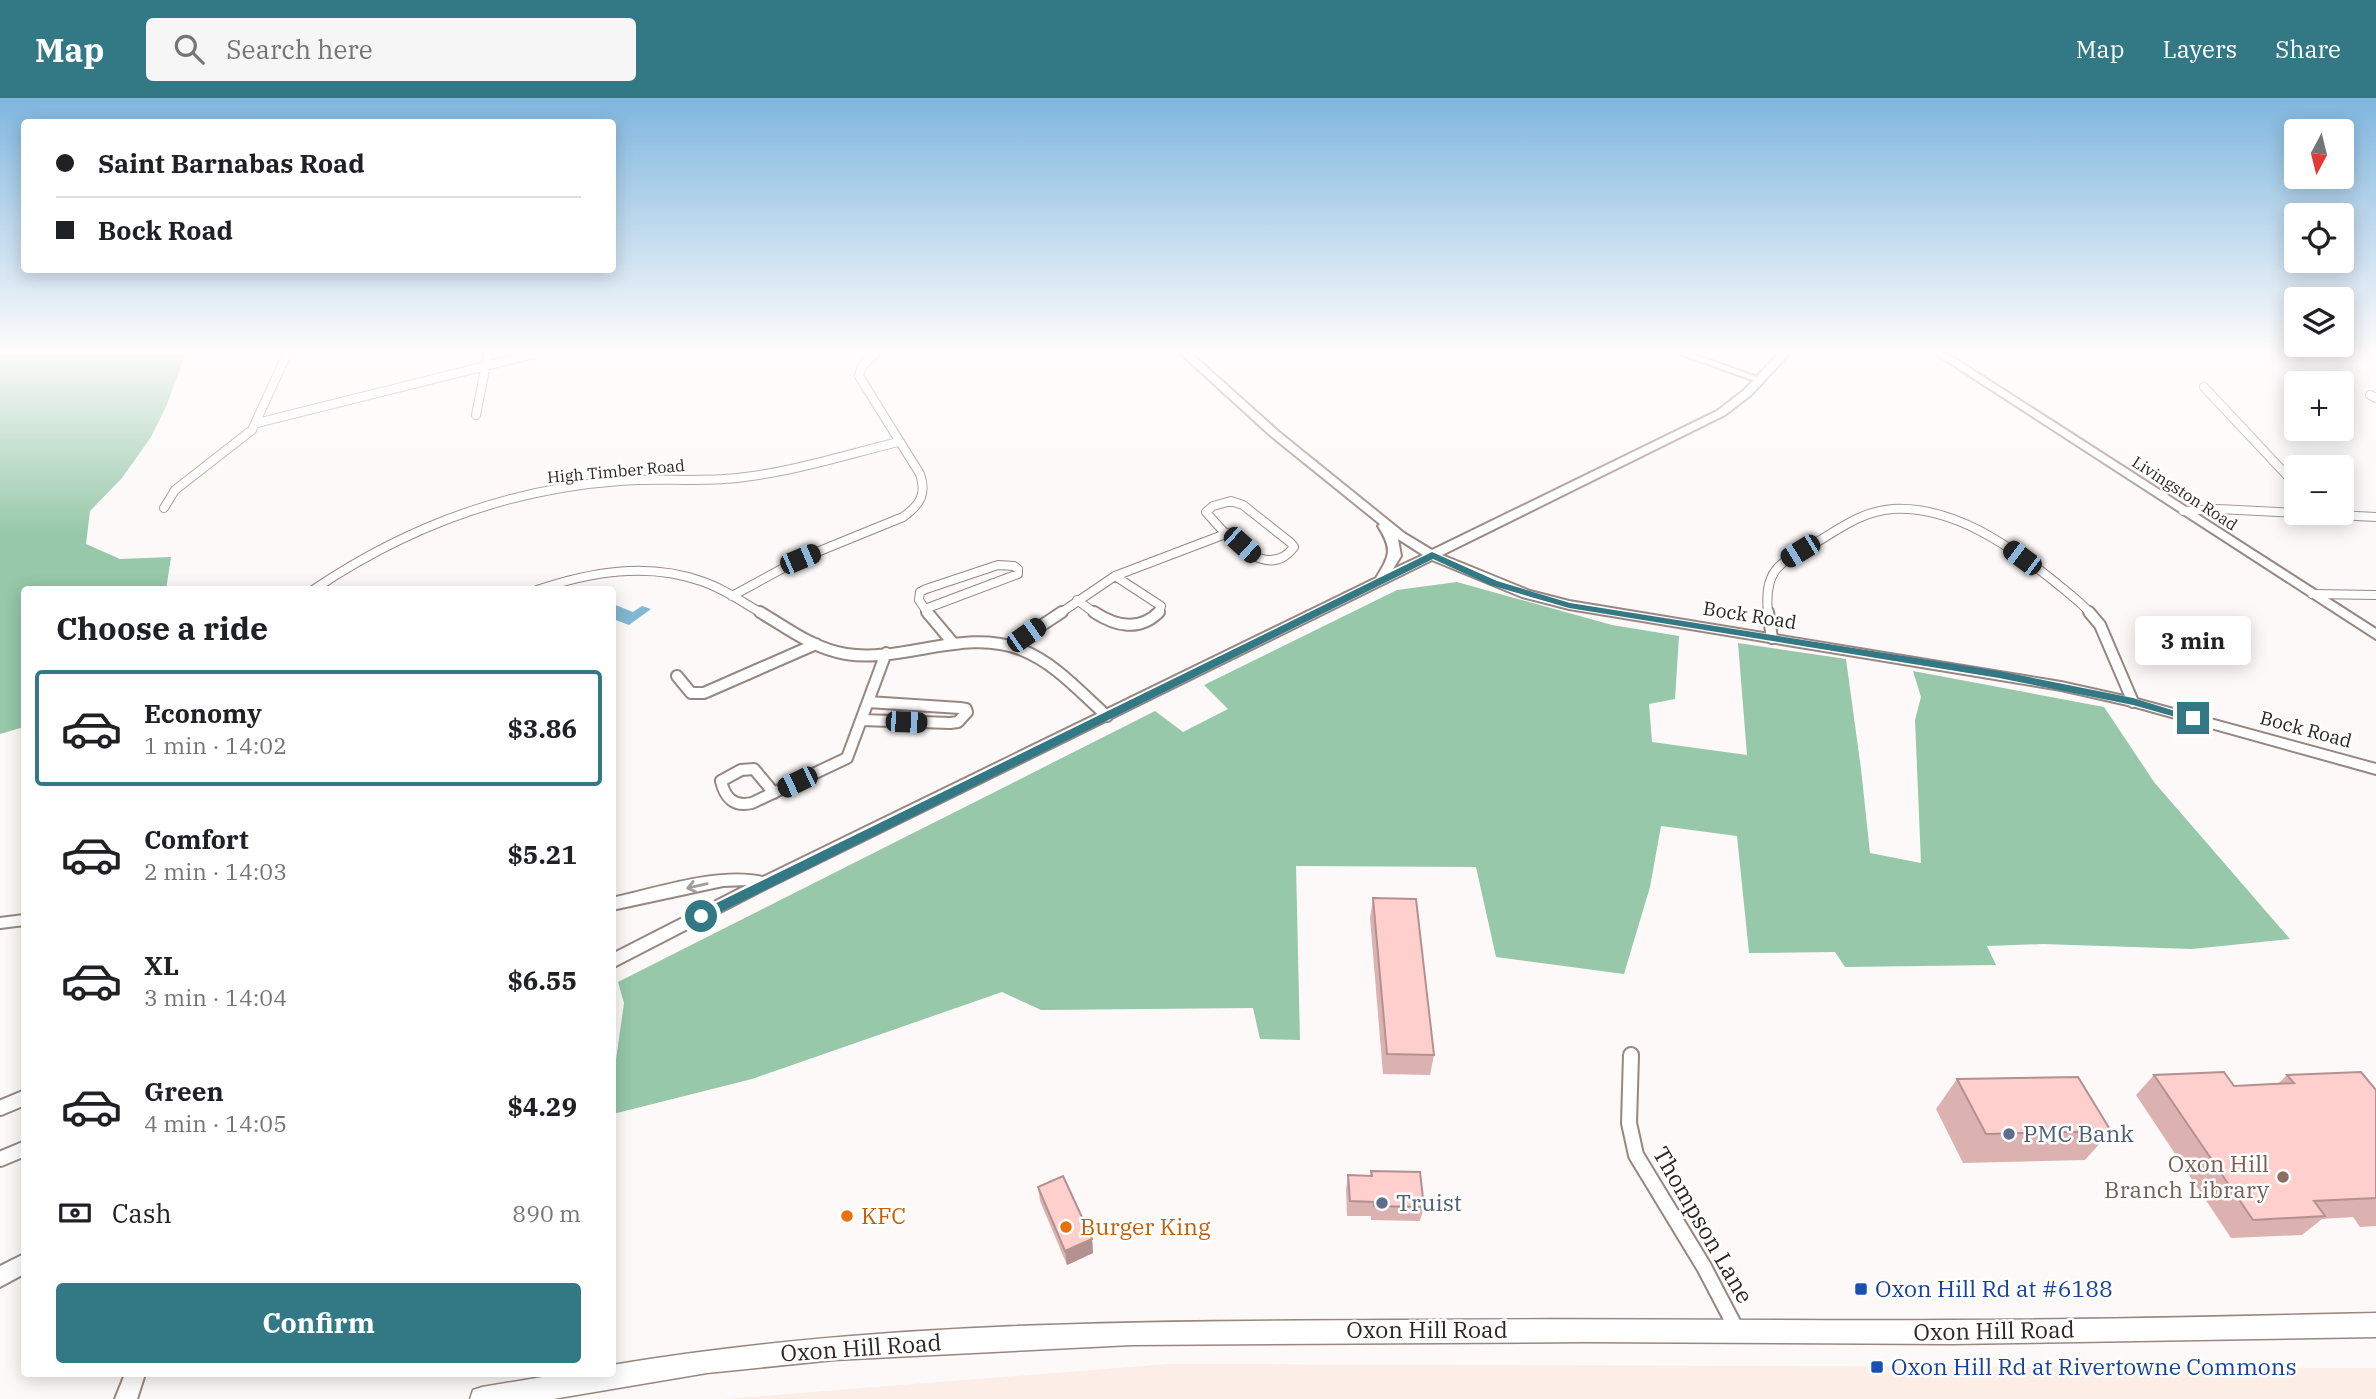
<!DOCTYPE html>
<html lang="en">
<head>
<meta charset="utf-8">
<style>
  body { margin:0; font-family:"IBM Plex Serif",serif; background:#f6f6f6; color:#202124; height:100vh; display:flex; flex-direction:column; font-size:26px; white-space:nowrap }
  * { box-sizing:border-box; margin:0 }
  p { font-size:23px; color:#757577 }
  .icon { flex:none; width:38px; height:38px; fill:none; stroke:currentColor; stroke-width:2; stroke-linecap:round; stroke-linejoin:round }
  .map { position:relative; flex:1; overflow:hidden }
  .panel { position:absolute; left:21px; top:488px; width:595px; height:791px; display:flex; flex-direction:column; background:#fff; border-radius:7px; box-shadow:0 4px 18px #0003 }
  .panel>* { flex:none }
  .top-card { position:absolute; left:21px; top:21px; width:595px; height:154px; border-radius:7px; box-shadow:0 4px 18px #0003; display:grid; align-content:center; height:154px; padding:0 35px; background:#fff }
  .needle { width:46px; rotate:187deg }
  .tools { position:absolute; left:2284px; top:21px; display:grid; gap:14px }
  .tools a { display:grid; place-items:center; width:70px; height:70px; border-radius:7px; background:#fff; box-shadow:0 4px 18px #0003; font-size:35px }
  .end { position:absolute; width:32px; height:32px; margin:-16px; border:9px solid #327985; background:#fff; box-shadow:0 0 0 4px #fff }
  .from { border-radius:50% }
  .bubble { position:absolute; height:49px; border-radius:7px; background:#fff; box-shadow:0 4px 18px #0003; font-size:23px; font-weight:700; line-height:49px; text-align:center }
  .car { position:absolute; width:21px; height:42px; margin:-21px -10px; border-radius:9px; box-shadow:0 0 5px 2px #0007; background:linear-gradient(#222 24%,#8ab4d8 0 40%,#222 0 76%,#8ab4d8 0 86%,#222 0) }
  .top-card b { display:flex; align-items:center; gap:24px; height:66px; font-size:26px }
  .top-card b+b { border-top:2px solid #e0e0e0 }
  .top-card i { width:18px; height:18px; background:#202124 }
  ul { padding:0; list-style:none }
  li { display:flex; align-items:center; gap:21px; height:116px; margin:0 14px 10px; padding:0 21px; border:4px solid transparent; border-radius:7px }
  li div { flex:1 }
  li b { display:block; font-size:26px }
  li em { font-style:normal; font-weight:700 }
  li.selected { border-color:#327985 }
  li>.icon { width:63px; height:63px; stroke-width:1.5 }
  h2 { padding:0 35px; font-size:32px; line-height:84px }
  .pay { display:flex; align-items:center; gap:18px; height:77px; padding:0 35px; font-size:26px }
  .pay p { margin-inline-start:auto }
  .cta { display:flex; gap:14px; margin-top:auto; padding:14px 35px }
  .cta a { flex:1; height:80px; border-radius:7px; background:#327985; color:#fff; font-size:28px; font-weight:700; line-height:80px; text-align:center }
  header { display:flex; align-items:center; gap:42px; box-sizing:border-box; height:98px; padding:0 35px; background:#327985; color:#fff }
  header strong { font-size:33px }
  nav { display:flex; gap:38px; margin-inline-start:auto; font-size:24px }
  .search { width:490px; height:63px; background:#f6f6f6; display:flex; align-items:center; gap:18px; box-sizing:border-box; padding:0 24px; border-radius:7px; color:#757577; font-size:26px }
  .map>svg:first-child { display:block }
  .built { fill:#fcede7 }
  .forest { fill:#96c8a9 }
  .water { fill:#81b9d2 }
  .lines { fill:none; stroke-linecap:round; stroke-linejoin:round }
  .minor-far2-casing { stroke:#978781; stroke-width:10 }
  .minor-far1-casing { stroke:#978781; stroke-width:14 }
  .minor-casing { stroke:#978781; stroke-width:18 }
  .tertiary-casing { stroke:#978781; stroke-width:4 }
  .secondary-casing { stroke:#978781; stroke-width:4 }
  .primary-casing { stroke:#978781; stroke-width:3 }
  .minor-far2 { stroke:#fff; stroke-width:8 }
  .minor-far1 { stroke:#fff; stroke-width:10 }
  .minor { stroke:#fff; stroke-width:14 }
  .tertiary { fill:#fff; fill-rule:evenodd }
  .secondary { fill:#fff; fill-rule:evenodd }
  .primary { fill:#fff; fill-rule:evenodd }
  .wall { fill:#dbb2b0 }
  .shaded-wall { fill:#b29190 }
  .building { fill:#ffcfcd; stroke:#b29190; stroke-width:2 }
  .oneway { stroke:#a09d9c }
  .route { fill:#327985 }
  .service-dot { fill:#5c6f8a; stroke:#fff; stroke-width:2.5 }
  .education-dot { fill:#8d6e63; stroke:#fff; stroke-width:2.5 }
  .food-dot { fill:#e8710a; stroke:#fff; stroke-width:2.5 }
  .transit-dot { fill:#1a4fb4; stroke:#fff; stroke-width:2.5 }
  .labels { text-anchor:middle; stroke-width:5; stroke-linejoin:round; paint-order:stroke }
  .far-street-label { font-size:16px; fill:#2b2523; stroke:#fff }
  .street-label { font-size:19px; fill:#2b2523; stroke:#fff }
  .near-service-label { font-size:23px; fill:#4e5e75; stroke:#fff; text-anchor:start }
  .near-education-label { font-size:23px; fill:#785e54; stroke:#fff; text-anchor:end }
  .near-food-label { font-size:23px; fill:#c56008; stroke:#fff; text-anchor:start }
  .near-street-label { font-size:23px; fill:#2b2523; stroke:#fff }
  .near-transit-label { font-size:23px; fill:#164399; stroke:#fff; text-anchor:start }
</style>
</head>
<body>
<header>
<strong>Map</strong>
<div class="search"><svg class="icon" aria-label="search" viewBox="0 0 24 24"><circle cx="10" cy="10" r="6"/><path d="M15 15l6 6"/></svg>Search here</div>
<nav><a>Map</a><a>Layers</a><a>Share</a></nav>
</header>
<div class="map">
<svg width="2376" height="1301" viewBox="0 0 2376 1301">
  <rect width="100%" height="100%" fill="#fdf9f8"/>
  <path class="built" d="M1168 1266 2376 1270V1301H724Z"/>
  <path class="forest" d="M0 256H185L166 309 151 339 122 380 90 413 86 446 120 461 171 459 166 492H24V629L0 636Z
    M1457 484 1612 527 1679 538 1675 601 1649 606 1652 644 1747 657 1738 545 1846 561 1861 671 1870 755 1921 765 1915 622 1921 599 1913 573 2104 609 2154 684 2290 841 2192 851 2043 846 1987 848 1996 867 1845 869 1835 854 1749 855 1737 738 1661 728 1650 789 1624 876 1496 859 1476 769 1296 768 1300 942 1260 941 1253 910 1041 912 1002 894 752 981 613 1016V983L624 905 618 884 1155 613 1183 634 1228 611 1204 587 1397 492Z"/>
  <path class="water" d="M613 506 633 514 642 508 651 511 629 527 613 521Z"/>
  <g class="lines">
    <g class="minor-far2-casing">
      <path id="minor-far2" d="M2204 289 2296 387
        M2370 297 2376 300
        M476 317 488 256
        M257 325 534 256
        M1231 403 1243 407 1291 445 1294 449C1266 486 1225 436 1206 414L1213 408Z
        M164 410 175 392 252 332 287 256
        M2183 413 2218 411 2296 415
        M2299 415 2376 419
        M998 467 1014 468 1018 471V476L925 511 919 502 920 494 926 491Z
        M1115 478 1161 508 1158 516
        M313 492C406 429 508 391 620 383 659 380 698 384 737 380 792 374 845 357 898 344
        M537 492C590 474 647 464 701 483 723 490 742 504 763 516
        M2312 496 2376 497
        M732 498 800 461 903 419C920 407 927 396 920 376L859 278 862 268 875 256
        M1077 502 1096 516
        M925 511 929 516
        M1059 516 1115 478 1228 435
        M1768 516C1764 473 1777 466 1812 447 1838 432 1861 413 1893 411 1954 408 2010 448 2055 484 2067 494 2081 504 2091 516"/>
    </g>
    <g class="minor-far1-casing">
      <path id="minor-far1" d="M760 514C787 530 814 551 846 556 904 565 966 529 1022 552 1055 565 1081 595 1107 618
        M927 514 953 545
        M1094 514C1115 528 1139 534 1159 514
        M1768 514 1772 540
        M2089 514 2100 527 2133 604
        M1012 547 1062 514
        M677 578 691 595H704L816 546
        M862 622 950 625 958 624 967 614 966 611 960 610 868 604
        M774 695 754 671 741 672 721 683C725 700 734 709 752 705L847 660 886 555
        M0 825 24 822"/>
    </g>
    <g class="minor-casing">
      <path id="minor" d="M1631 957 1629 1025 1636 1057 1704 1169 1737 1232
        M0 1010 24 1000
        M0 1061 24 1051"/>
    </g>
    <g class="tertiary-casing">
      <path id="tertiary" d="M1680 256H1693L1765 282 1758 284Z"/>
    </g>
    <g class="secondary-casing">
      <path id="secondary" d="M1181 256H1192L1279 334 1404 435 1432 452 1717 313 1743 293 1778 256H1789L1751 297 1725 317 1442 457 1530 493 1569 503 2061 584 2133 600 2376 666V676L2132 608 2061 592 1569 511 1522 499 1432 462 769 789 612 870V856L747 787 723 788 612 812V800C657 790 719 769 763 779L1376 480C1390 457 1393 452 1378 428L1380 426 1271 338ZM1398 441 1423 457 1393 471 1401 458Z
        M1936 256H1948L2376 531V541Z
        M24 1156V1176L0 1189V1168Z
        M125 1276H145L137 1301H115Z"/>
    </g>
    <g class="primary-casing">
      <path id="primary" d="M2376 1215V1239L1952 1246 1584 1244 1132 1247 834 1262 707 1275 553 1301H470L473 1292 482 1289 560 1276H612V1267C875 1223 1143 1223 1409 1222 1589 1220 1770 1223 1950 1222 2092 1222 2234 1218 2376 1215Z"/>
    </g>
    <use href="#minor-far2" class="minor-far2"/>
    <use href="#minor-far1" class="minor-far1"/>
    <use href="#minor" class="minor"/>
    <use href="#tertiary" class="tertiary"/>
    <use href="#secondary" class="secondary"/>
    <use href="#primary" class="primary"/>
  </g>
  <path class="wall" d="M1373 800 1434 957 1430 977 1383 976 1370 820Z
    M2154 977 2234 988 2278 986 2287 977 2376 992V1128L2360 1129 2353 1119 2322 1121 2302 1137 2231 1140 2136 997Z
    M1957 981 2111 1033 2085 1062 1963 1065 1936 1011Z
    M1371 1073 1424 1109 1420 1123 1371 1122V1118H1347L1346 1092 1348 1077 1370 1078Z
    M1038 1089 1092 1141 1093 1155 1067 1167 1040 1103Z"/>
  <path class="shaded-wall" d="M1092 1141 1093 1155 1067 1167 1065 1153Z"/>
  <path class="building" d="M1373 800 1416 801 1434 957 1387 956Z
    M2224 974 2234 988 2294 985 2287 977 2361 974 2376 992V1100L2314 1103 2325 1118 2253 1122 2154 977Z
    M2078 979 2111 1033 1986 1036 1957 981Z
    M1371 1073 1420 1074 1424 1109 1374 1108V1104L1350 1103 1348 1077 1372 1078Z
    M1063 1078 1092 1141 1065 1153 1038 1089Z"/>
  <defs><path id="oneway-shaft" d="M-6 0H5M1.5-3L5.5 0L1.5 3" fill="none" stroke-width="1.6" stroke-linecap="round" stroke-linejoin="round" transform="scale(1.75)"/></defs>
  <use class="oneway" href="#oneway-shaft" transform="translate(697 788) rotate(167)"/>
  <linearGradient id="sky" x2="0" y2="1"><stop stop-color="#7fb6df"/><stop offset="0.58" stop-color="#fefcfc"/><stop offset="1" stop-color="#fefcfc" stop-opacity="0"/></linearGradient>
  <rect width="2376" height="438" fill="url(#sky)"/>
  <path class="route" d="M1432 454 1497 483 1570 505 1999 573 2133 600 2198 620 2193 624 2133 607 1999 580 1569 510 1490 487 1433 461 705 822 701 823 694 818 696 815Z"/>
  <g class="service-dot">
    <circle cx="2009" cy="1036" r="7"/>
    <circle cx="1382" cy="1105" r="7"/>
  </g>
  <circle class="education-dot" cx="2283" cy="1079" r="7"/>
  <g class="food-dot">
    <circle cx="847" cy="1118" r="7"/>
    <circle cx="1066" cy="1129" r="7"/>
  </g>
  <g class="transit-dot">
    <rect x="1854" y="1184" width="14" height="14" rx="3.5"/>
    <rect x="1870" y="1262" width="14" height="14" rx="3.5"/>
  </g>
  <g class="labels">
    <g class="far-street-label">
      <text transform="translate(616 373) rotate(-5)" y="6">High Timber Road</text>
      <text transform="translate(2185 395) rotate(33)" y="6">Livingston Road</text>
    </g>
    <g class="street-label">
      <text transform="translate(1750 517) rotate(9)" y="7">Bock Road</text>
      <text transform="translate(2306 631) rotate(15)" y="7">Bock Road</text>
    </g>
    <g class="near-service-label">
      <text x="2023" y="1044">PMC Bank</text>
      <text x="1396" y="1113">Truist</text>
    </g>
    <g class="near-education-label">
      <text x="2269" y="1074">Oxon Hill<tspan x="2269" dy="26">Branch Library</tspan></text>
    </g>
    <g class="near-food-label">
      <text x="861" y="1126">KFC</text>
      <text x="1080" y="1137">Burger King</text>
    </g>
    <g class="near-street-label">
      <text transform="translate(1703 1127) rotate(60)" y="8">Thompson Lane</text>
      <text x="1427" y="1240">Oxon Hill Road</text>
      <text transform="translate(1994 1233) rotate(-1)" y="8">Oxon Hill Road</text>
      <text transform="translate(861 1250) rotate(-4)" y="8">Oxon Hill Road</text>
    </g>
    <g class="near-transit-label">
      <text x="1875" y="1199">Oxon Hill Rd at #6188</text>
      <text x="1891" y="1277">Oxon Hill Rd at Rivertowne Commons</text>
    </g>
  </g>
</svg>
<div class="tools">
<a><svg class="needle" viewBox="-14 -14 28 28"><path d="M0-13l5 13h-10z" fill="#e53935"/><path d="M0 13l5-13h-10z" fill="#757577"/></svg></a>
<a><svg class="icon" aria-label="locate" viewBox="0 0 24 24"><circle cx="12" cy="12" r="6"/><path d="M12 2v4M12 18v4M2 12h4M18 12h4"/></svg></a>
<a><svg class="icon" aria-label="layers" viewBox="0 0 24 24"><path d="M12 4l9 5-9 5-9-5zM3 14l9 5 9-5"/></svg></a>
<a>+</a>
<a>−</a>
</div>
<i class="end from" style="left:701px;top:818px"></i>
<i class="end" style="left:2193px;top:620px"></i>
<div class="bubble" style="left:2135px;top:518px;width:116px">3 min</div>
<i class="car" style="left:1242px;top:447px;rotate:132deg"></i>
<i class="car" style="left:1800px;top:453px;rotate:239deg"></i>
<i class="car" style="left:2022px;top:460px;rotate:307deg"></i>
<i class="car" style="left:800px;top:461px;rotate:67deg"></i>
<i class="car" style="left:1026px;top:537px;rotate:55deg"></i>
<i class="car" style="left:906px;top:624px;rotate:92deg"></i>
<i class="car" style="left:797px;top:684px;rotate:244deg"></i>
<div class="top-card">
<b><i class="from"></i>Saint Barnabas Road</b>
<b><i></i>Bock Road</b>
</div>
<section class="panel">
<h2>Choose a ride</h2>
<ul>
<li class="selected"><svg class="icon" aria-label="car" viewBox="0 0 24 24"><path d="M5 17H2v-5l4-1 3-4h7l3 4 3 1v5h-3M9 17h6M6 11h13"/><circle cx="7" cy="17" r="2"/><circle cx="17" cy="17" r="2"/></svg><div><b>Economy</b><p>1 min · 14:02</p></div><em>$3.86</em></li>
<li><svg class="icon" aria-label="car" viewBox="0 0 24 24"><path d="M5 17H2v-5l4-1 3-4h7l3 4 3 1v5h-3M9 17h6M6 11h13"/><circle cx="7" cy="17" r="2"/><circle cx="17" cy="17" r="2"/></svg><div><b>Comfort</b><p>2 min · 14:03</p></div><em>$5.21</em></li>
<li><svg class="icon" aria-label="car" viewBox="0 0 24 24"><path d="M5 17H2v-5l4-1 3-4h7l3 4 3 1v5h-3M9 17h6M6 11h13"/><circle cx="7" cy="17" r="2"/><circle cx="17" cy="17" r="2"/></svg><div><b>XL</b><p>3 min · 14:04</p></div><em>$6.55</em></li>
<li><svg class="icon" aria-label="car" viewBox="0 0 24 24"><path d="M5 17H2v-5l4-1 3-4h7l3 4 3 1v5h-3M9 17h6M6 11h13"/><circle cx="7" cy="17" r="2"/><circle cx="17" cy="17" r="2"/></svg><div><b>Green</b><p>4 min · 14:05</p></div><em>$4.29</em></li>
</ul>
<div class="pay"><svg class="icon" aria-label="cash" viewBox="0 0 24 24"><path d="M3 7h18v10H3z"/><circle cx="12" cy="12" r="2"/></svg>Cash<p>890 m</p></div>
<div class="cta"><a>Confirm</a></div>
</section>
</div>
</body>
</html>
